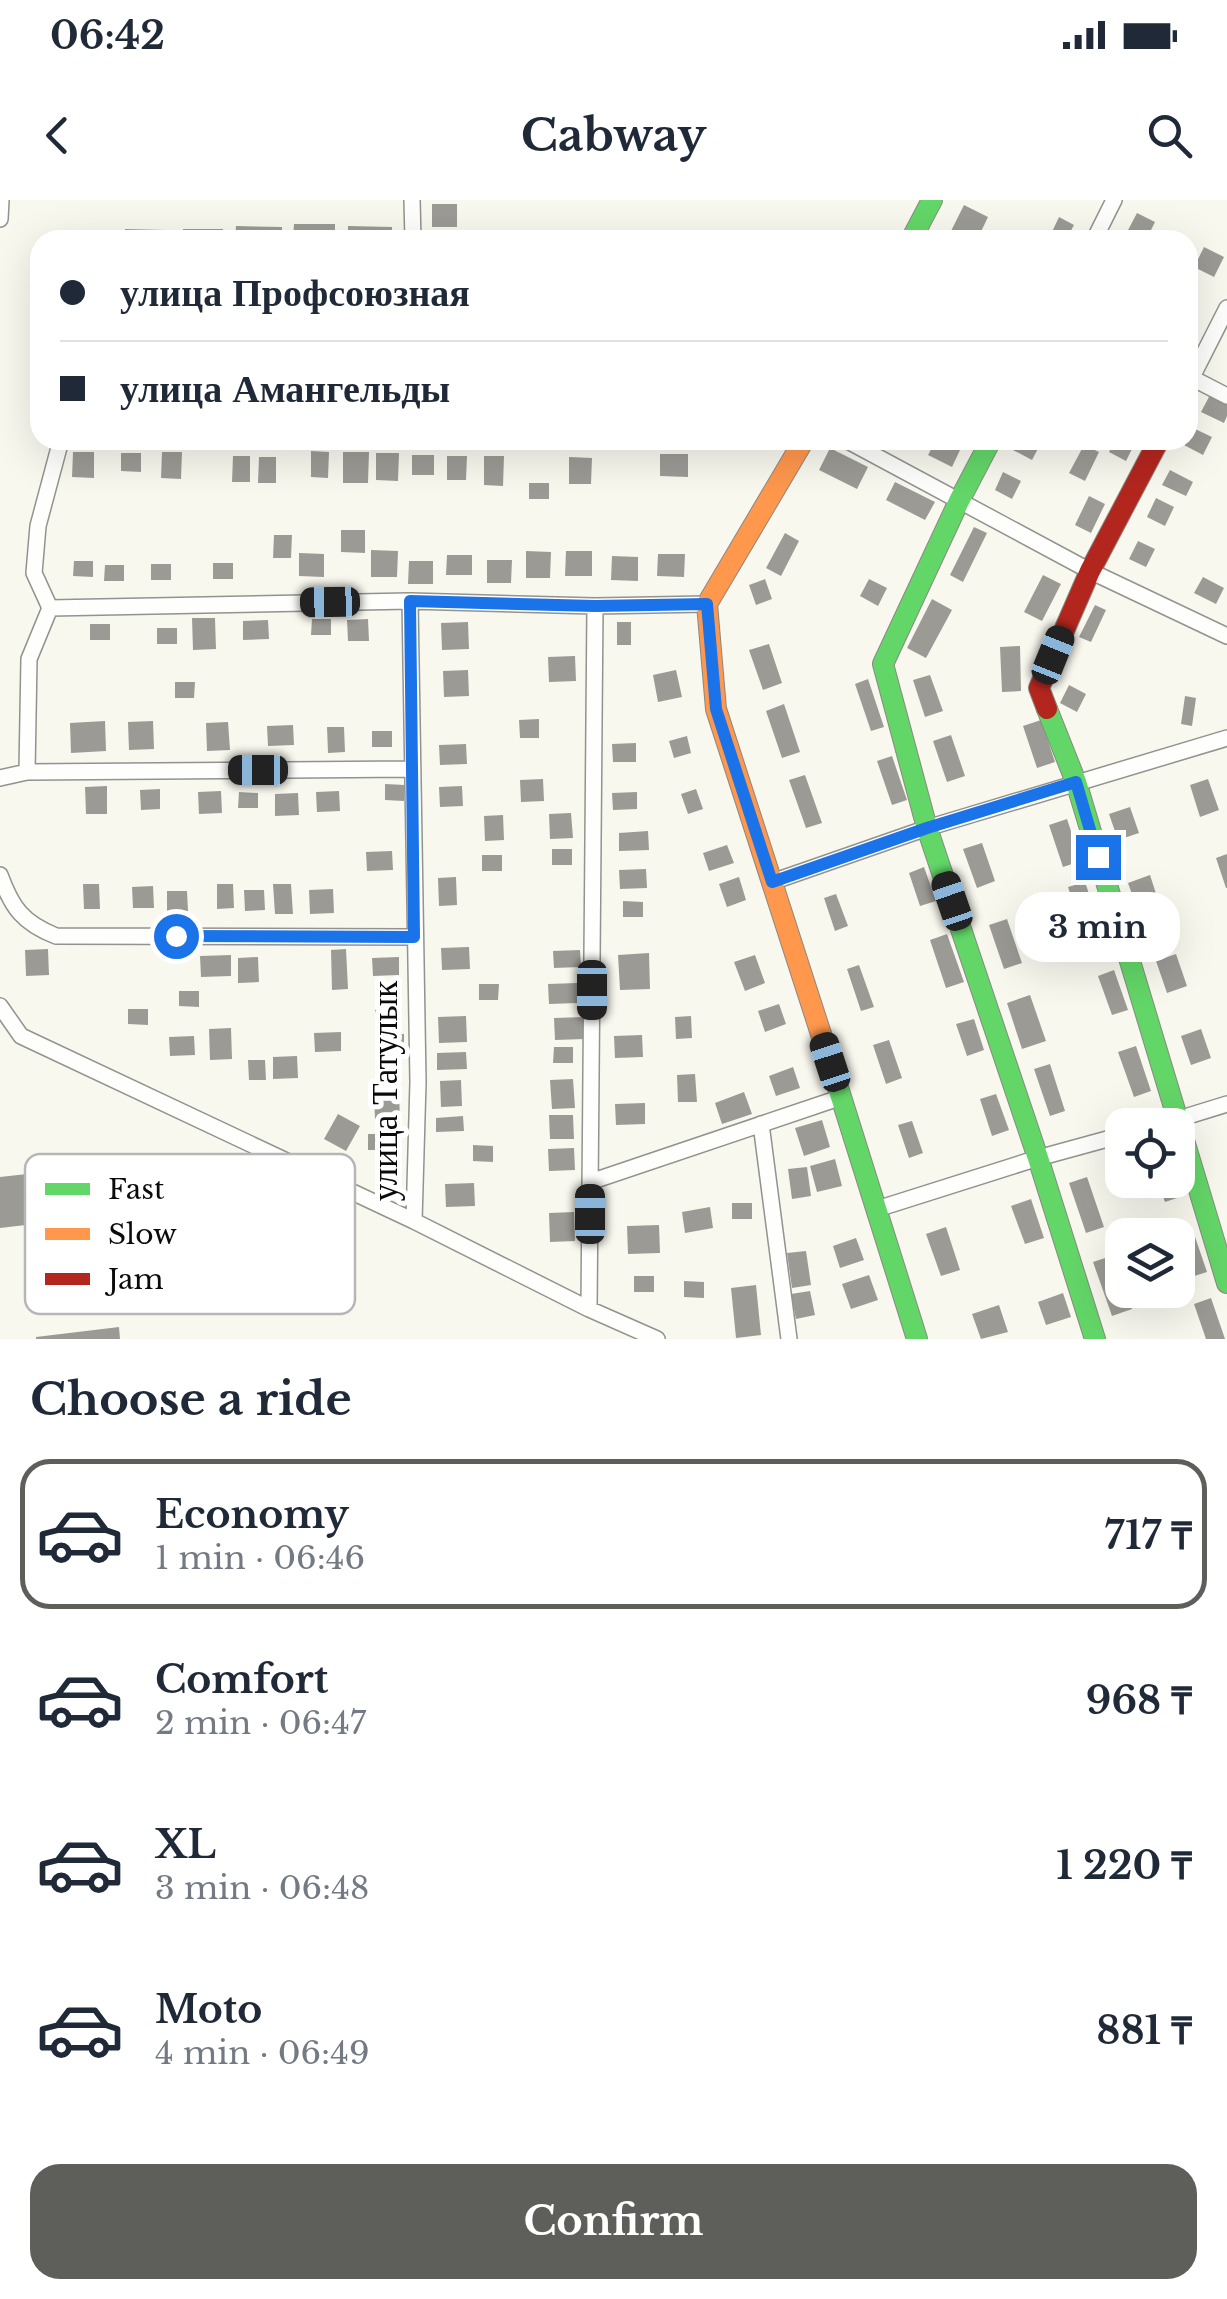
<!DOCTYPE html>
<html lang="en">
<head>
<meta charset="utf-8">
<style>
  body { margin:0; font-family:"Libre Baskerville",serif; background:#f2f2f3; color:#1f2937; height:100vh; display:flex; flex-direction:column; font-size:38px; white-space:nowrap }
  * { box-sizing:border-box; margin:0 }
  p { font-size:32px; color:#747a83 }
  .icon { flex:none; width:55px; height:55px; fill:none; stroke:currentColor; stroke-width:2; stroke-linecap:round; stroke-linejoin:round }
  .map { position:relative; height:1139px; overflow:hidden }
  .panel { display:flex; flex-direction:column; background:#fff; flex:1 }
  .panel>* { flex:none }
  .top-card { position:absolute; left:30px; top:30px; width:1168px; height:220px; border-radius:30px; box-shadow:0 10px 40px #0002; display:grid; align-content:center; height:220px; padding:0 30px; background:#fff }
  .buttons { position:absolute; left:1105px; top:908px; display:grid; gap:20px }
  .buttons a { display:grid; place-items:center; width:90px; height:90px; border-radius:20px; background:#fff; box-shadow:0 10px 40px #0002; font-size:50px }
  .end { position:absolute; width:45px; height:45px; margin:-22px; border:12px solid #1a73e8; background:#fff; box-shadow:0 0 0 5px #fff }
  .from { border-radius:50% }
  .bubble { position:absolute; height:70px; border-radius:30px; background:#fff; box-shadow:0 10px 40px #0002; font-size:32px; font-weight:800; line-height:70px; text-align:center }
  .car { position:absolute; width:30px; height:60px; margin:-30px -15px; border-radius:12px; box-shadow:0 0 8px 2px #0007; background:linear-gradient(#222 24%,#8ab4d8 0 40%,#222 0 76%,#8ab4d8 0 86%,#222 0) }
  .top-card b { display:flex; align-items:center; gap:35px; height:95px; font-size:38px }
  .top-card b+b { border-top:2px solid #e0e1e3 }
  .top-card i { width:25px; height:25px; background:#1f2937 }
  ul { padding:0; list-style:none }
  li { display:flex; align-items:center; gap:30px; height:150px; margin:0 20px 15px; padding:0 10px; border:5px solid transparent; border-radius:30px }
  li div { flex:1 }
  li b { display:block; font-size:38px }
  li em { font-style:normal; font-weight:800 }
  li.current { border-color:#5e5e5b }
  li>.icon { width:90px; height:90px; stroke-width:1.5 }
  h2 { padding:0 30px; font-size:45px; line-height:120px }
  .action { display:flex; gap:20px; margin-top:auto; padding:20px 30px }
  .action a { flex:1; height:115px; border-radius:30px; background:#5e5e5b; color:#fff; font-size:40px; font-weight:800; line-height:115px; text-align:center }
  .status { display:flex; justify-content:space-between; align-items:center; height:70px; padding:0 50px; background:#fff; direction:ltr }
  .status svg { height:28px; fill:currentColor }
  header { display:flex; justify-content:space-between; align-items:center; height:130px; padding:0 30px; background:#fff; font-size:45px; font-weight:800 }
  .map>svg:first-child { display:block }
  .building { fill:#9c9a95 }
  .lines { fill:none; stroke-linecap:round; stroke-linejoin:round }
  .street-casing { stroke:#92928e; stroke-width:18 }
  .fast-casing { stroke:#898884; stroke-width:22 }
  .slow-casing { stroke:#898884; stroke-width:22 }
  .jam-casing { stroke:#898884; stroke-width:22 }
  .street { stroke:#fefefd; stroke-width:15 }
  .fast { stroke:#63d668; stroke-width:20 }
  .slow { stroke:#ff974d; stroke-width:20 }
  .jam { stroke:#b3261e; stroke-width:20 }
  .route { stroke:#1a73e8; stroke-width:12 }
  .labels { text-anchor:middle; stroke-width:10; stroke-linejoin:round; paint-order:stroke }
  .street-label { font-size:35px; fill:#0b0b0b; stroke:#fff }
  .key { fill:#fff; stroke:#b6b6b6; stroke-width:2.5 }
  .key-label { font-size:28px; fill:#0b0b0b }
</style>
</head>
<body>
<div class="status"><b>06:42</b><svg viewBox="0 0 49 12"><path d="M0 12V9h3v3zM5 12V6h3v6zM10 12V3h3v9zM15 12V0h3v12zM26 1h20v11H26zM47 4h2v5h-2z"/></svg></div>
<header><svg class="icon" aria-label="back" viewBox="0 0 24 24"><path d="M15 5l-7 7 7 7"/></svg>Cabway<svg class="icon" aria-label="search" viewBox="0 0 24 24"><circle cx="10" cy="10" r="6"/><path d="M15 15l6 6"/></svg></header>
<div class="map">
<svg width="1227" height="1139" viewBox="0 0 1227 1139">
  <rect width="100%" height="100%" fill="#f9f8ef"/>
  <path class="building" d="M432 4H457V27H432Z
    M964 5 988 17 977 40H970L951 31Z
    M1137 13 1155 22 1146 40H1138L1126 34Z
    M1059 17 1074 25 1066 40 1051 34Z
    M294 24H335V40H293Z
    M236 26 282 27V40H235Z
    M348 26 392 27V40H348Z
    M125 29 166 30V40H125Z
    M183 29H223V40H183Z
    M69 30 113 31V40H69Z
    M1204 47 1224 57 1214 77 1194 67Z
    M1210 195 1227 204V216L1224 223 1201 212Z
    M1193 228 1212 237 1203 255 1184 245Z
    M936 240H944L961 248 952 267 928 255Z
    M1015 240H1030L1040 245 1032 260 1011 249Z
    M1115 240H1128L1135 243 1126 261 1109 252Z
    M1084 245 1099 252 1085 281 1069 273Z
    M830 248 868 267 857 289 819 270Z
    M311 251 329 252 328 278 311 277Z
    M73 252H94V278L72 277Z
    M162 252H182L181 279 161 278Z
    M343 252H369L368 283H343Z
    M121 253H141V272L121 271Z
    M376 253H399L398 281 376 280Z
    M660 254H688V277L660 276Z
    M412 255H434V275H412Z
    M233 256H250V282H232Z
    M447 256H467L466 280H447Z
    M484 256H504L503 286 484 285Z
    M259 257H276V283H258Z
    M569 257 592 258 591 284H569Z
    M1170 270 1193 282 1186 296 1162 285Z
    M1003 272 1021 281 1012 299 995 290Z
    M895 282 935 302 925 320 886 300Z
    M529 283H549V299H529Z
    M1089 296 1105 304 1091 333 1075 325Z
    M1156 298 1174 307 1165 326 1147 317Z
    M974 327 987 333 963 382 950 375Z
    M341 330H365V353L341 352Z
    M785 333 799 341 781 376 766 368Z
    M274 335H292L291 358H273Z
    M1138 341 1155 349 1146 367 1129 359Z
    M371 350 398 351 397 377H371Z
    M526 351 551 352 550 378H526Z
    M566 351H592V376H565Z
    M299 353 324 354V377L299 376Z
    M658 354H685L684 377 657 376Z
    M447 355H472V375H446Z
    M612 356 638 357V381L611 380Z
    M487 360H512L511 383H487Z
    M74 361H93V377L73 376Z
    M409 361H433V384H408Z
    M213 363H233V379H213Z
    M151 364H171V380H151Z
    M105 365H124V381H104Z
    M1043 375 1061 384 1042 421 1024 412Z
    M1203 377 1224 388 1216 404 1194 393Z
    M765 379 772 399 756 405 749 385Z
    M869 379 887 388 878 406 860 396Z
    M932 399 952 410 926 458 907 448Z
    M1095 405 1106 410 1091 442 1079 437Z
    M192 418H215L216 449 193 450Z
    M312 419H331V435H311Z
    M368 419 369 441H348L347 420Z
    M268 420 269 439 243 440V421Z
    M468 422 469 449 442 450 441 423Z
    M617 422H631V445H617Z
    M90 424H110V440H90Z
    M157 428H177V444H157Z
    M769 444 782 483 763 490 749 450Z
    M1020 446 1021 491 1002 492 1000 447Z
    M575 456 576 481 549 482 548 457Z
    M468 470 469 496 444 497 443 471Z
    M676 470 682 497 658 502 653 475Z
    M930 475 943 511 925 517 913 480Z
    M868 479 884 527 871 531 855 484Z
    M175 482H195L194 498H175Z
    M1069 485 1086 494 1077 512 1060 503Z
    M1185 496 1196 498 1192 526 1181 524Z
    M784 504 800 552 782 558 766 511Z
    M539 519V538H520L519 520Z
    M1041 520 1055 562 1037 568 1023 526Z
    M105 521 106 551 71 553 70 523Z
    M153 521 154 549 129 550 128 522Z
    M228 522 230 550 207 551 206 523Z
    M293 525 294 545 268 546 267 526Z
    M327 527H344L345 552 328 553Z
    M372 531H392V547H372Z
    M951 535 965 576 947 582 933 541Z
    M687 536 691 553 674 558 669 541Z
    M636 543V562H613L612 544Z
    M466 544 467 564 440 565 439 545Z
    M892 556 907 600 892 605 877 561Z
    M805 575 822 623 806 628 789 580Z
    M543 579 544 601 521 602 520 580Z
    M1208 579 1219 610 1200 617 1190 585Z
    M385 584 405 585 404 601 385 600Z
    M107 586V614H86L85 587Z
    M462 586 463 606 440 607 439 587Z
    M160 589V609L141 610 140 590Z
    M696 589 703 609 688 614 681 594Z
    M221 591 222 613 199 614 198 592Z
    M339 591 340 611 317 612 316 592Z
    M239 592 258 593V608H238Z
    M637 592V609L613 610 612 593Z
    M298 593 299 615 275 616V594Z
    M1130 607 1139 633 1118 640 1109 614Z
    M571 613 573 638 550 639 549 614Z
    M503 615 504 640 485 641 484 616Z
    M1067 619 1081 661 1063 667 1049 625Z
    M648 631 649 650 619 651V633Z
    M982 643 995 681 977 688 963 649Z
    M727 645 734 663 709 671 703 653Z
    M552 649H572V665H552Z
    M392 651 393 670 367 671 366 652Z
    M1227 654V688H1226L1216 658Z
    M482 655H502V671H482Z
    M924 667 936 701 920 706 909 673Z
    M646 669 647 688 620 689 619 670Z
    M1150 675 1160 706 1139 714 1128 683Z
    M456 677 457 705 439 706 438 678Z
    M739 677 746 700 727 707 719 684Z
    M1085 682 1103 735 1086 741 1068 687Z
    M83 684H99L100 709H84Z
    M217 684H233L234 708 217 709Z
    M273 684H291L293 714H275Z
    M153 686 154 708H133L132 687Z
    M333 689 334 713 310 714 309 690Z
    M244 690H264L265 710 245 711Z
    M167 691H187L188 711 167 712Z
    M836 694 848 726 835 731 824 698Z
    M623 701 643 702V717H623Z
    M1007 719 1022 763 1004 769 989 725Z
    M947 734 964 782 946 788 930 740Z
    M469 747 470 769 442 770 441 748Z
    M48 749 49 775 26 776 25 750Z
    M346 749 348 789 332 790 331 750Z
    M580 750 581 767 554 768 553 751Z
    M649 753 650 789 620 790 618 755Z
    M1176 754 1187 786 1167 793 1156 761Z
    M231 755V776L201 777 200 756Z
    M755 755 765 783 745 791 734 762Z
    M258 757 259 782 238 783V758Z
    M399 757V775L373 776 372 758Z
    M859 765 874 807 861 811 847 769Z
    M1114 770 1128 810 1112 815 1098 776Z
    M577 783 578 803 549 804 548 784Z
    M479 784H499L498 800H479Z
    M179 791H199V807L179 806Z
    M1030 795 1046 841 1022 849 1007 803Z
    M779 804 786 824 765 832 758 811Z
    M128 809H148V825L128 824Z
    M399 809V827H375V810Z
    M466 816 467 842 439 843 438 817Z
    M691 816 692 838 676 839 675 817Z
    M584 817 585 839 555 840 554 818Z
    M974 819 984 850 967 856 956 824Z
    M231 828 232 859 210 860 209 829Z
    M1201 829 1211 858 1191 865 1181 836Z
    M341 832V851L315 852 314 833Z
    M404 834V849L376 850 375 835Z
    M642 835 643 857 615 858 614 836Z
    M194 836 195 855 170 856 169 837Z
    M889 840 902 878 886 884 873 845Z
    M1136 846 1151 891 1134 897 1118 852Z
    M554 847H573V863H553Z
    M466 852 467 869 437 870V853Z
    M297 856 298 878 273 879V857Z
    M248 860H265L266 880H249Z
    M1050 864 1065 911 1050 916 1034 869Z
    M793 867 800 888 776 896 769 876Z
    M695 874 697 902H678L677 875Z
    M573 879 575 908 552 909 550 880Z
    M461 880 462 906 441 907 440 881Z
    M744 892 752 914 722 924 715 903Z
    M996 894 1009 930 992 936 980 899Z
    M399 895 400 918 375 919 374 896Z
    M645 903V924L616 925 615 904Z
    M338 914 360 926 346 951 324 939Z
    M549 915H573L574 939H550Z
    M463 916 464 931 436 932V918Z
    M822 920 830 947 804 956 795 928Z
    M912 921 923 953 909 958 898 925Z
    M368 934H388L387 950H368Z
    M473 945 493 946V962L473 961Z
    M574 948 575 970 549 971 548 949Z
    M835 959 842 986 817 992 810 966Z
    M807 967 811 996 792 999 788 969Z
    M54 971 60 1021 0 1028V977Z
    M1087 977 1104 1027 1086 1033 1069 983Z
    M1157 980H1177L1183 996 1165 1002Z
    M474 983 475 1006 446 1007 445 984Z
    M1031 999 1044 1038 1025 1044 1011 1006Z
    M732 1003H752V1019H732Z
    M710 1007 713 1028 685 1033 682 1012Z
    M574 1012 575 1041 550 1042 549 1013Z
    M659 1025 660 1053 628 1054 627 1026Z
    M946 1027 960 1070 941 1076 926 1034Z
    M1193 1031 1207 1072 1188 1078 1178 1047V1036Z
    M856 1038 864 1060 840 1068 833 1046Z
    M806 1051 811 1085 792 1088 787 1053Z
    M1114 1055 1122 1080V1090H1126L1132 1109 1112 1116 1093 1062Z
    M869 1075 878 1100 851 1109 842 1084Z
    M634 1076H654V1092H634Z
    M684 1081 704 1082V1098L684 1097Z
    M756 1085 761 1135 736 1138 731 1088Z
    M810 1091 815 1115 796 1119 791 1094Z
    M1063 1093 1071 1117 1046 1125 1038 1102Z
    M1211 1098 1225 1139H1206L1194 1104Z
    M999 1105 1008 1132 981 1139 972 1114Z
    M119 1127 120 1139H36V1137Z"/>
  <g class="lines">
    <g class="street-casing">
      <path id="street" d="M412 0 413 40
        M0 19 1 0
        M1094 40 1114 0
        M1188 176 1227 196
        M1188 185 1227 108
        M846 240 1090 371 1227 436
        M410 401 418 882 414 1021
        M50 408 410 401 595 406 707 404
        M27 572 29 459 50 408 34 373 38 326 61 240
        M0 578 27 572 413 569
        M0 675C12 708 23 723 56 736L414 737
        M772 682 927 628 1227 538
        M0 806 21 836 414 1021 589 1109 657 1139
        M761 924 789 1139
        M1159 925 1227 904
        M590 982 842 897
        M877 1009 1038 958 1122 935
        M589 1109 595 406"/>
    </g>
    <g class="fast-casing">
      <path id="fast" d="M911 40 932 0
        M991 240 959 301 883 464 927 628 1038 958 1095 1139
        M1047 509 1076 582 1227 1083
        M831 865 917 1139"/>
    </g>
    <g class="slow-casing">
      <path id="slow" d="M804 240 707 404 716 509 831 865"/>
    </g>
    <g class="jam-casing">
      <path id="jam" d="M1047 509 1039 488 1090 371 1159 240"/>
    </g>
    <use href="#street" class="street"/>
    <use href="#fast" class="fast"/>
    <use href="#slow" class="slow"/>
    <use href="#jam" class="jam"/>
  </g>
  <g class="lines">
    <path class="route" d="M176 736 414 737 410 401 595 406 707 404 716 509 772 682 927 628 1076 582 1098 657"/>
  </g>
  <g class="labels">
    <g class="street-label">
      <text transform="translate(385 891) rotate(-90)" y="12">улица Татулык</text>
    </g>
  </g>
  <rect x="25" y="954" width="330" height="160" rx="15" class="key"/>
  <rect x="45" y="983" width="45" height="12" fill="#63d668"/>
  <rect x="45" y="1028" width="45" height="12" fill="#ff974d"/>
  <rect x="45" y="1073" width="45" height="12" fill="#b3261e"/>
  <g class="key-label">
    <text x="108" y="999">Fast</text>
    <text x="108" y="1044">Slow</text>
    <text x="108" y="1089">Jam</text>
  </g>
</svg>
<div class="buttons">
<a><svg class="icon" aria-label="locate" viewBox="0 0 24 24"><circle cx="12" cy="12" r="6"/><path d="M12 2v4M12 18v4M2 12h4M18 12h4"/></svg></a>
<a><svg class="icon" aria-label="layers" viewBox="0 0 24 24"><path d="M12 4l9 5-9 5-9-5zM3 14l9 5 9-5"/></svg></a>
</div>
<i class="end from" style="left:176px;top:736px"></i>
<i class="end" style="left:1098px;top:657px"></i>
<div class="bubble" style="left:1015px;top:692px;width:165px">3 min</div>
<i class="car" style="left:330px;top:402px;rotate:269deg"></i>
<i class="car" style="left:1053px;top:455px;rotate:22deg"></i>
<i class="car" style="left:258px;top:570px;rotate:270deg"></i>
<i class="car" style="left:952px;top:701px;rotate:341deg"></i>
<i class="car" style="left:592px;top:790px;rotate:180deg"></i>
<i class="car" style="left:830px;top:862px;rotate:342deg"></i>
<i class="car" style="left:590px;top:1014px;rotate:0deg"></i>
<div class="top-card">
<b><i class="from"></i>улица Профсоюзная</b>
<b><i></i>улица Амангельды</b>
</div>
</div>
<section class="panel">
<h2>Choose a ride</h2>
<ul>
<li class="current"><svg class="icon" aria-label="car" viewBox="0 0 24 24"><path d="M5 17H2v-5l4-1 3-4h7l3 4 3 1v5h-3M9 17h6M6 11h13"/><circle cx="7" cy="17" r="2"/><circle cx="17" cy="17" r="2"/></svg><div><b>Economy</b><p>1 min · 06:46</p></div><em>717 ₸</em></li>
<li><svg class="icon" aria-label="car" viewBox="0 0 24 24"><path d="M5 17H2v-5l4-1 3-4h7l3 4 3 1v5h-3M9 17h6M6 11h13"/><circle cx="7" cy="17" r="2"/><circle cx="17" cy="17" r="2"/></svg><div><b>Comfort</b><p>2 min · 06:47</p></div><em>968 ₸</em></li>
<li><svg class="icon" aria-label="car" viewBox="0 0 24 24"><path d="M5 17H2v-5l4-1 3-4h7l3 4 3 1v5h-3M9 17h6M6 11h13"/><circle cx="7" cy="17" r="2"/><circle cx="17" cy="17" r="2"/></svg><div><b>XL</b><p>3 min · 06:48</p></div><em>1 220 ₸</em></li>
<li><svg class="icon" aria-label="car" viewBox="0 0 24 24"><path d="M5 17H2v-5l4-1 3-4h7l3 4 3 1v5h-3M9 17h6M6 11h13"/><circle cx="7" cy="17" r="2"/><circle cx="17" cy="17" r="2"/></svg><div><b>Moto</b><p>4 min · 06:49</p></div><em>881 ₸</em></li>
</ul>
<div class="action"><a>Confirm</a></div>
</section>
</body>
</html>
